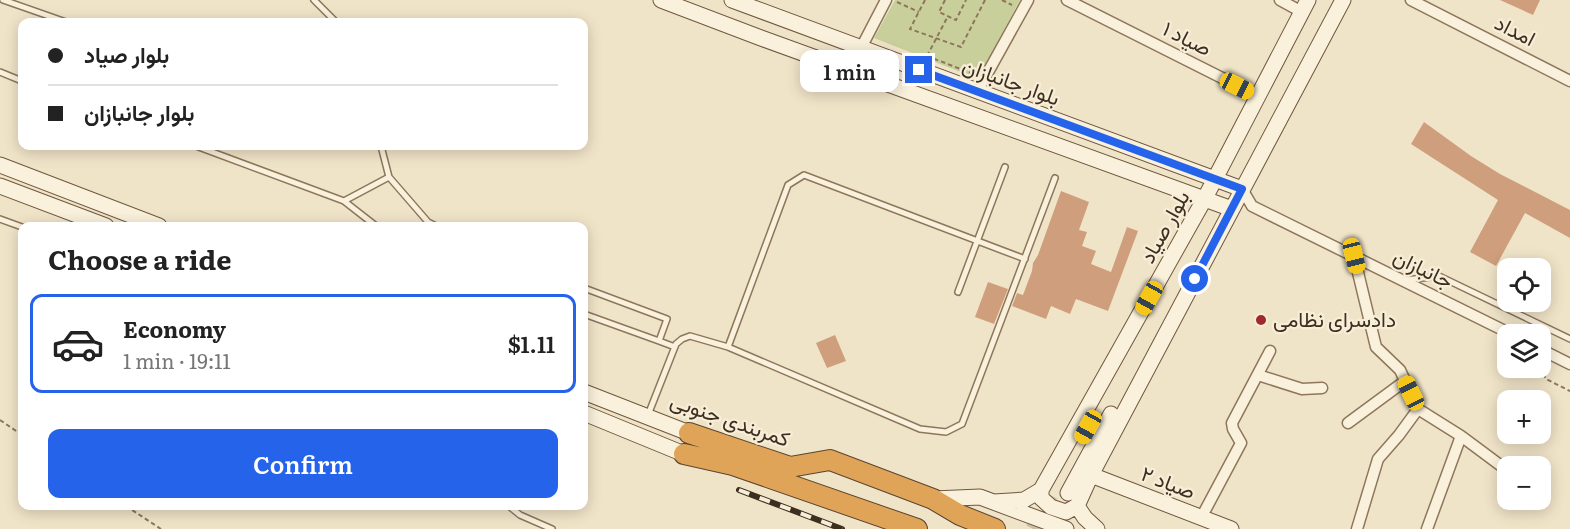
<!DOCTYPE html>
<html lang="en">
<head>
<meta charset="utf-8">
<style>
  body { margin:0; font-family:Literata,Vazirmatn,serif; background:#f2f2f2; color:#222; height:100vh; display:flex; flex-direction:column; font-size:22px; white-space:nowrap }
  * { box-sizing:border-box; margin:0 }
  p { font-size:20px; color:#767676 }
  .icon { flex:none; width:33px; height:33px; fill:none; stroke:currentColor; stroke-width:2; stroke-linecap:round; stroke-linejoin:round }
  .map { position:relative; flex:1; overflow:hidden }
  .panel { position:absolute; left:18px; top:222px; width:570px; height:288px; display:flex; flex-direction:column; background:#fff; border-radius:12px; box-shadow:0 3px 15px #0003 }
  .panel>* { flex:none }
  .hud { position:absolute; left:18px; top:18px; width:570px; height:132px; border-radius:12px; box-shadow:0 3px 15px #0003; display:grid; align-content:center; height:132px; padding:0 30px; background:#fff }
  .tools { position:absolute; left:1497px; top:258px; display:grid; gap:12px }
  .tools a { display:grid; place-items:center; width:54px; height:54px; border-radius:12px; background:#fff; box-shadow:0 3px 15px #0003; font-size:30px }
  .end { position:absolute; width:27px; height:27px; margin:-14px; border:8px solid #2563eb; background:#fff; box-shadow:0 0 0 3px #fff }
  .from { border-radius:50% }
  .bubble { position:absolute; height:42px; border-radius:12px; background:#fff; box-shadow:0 3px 15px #0003; font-size:20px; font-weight:600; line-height:42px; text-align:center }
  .car { position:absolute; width:18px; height:36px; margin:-18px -9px; border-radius:8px; box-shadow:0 0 4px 2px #0007; background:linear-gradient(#f5c518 24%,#345 0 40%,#f5c518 0 76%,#345 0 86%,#f5c518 0) }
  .hud b { display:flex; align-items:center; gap:21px; height:57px; font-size:22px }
  .hud b+b { border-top:2px solid #e0e0e0 }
  .hud i { width:15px; height:15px; background:#222 }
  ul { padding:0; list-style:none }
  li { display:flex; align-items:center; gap:18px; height:99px; margin:0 12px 9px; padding:0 18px; border:3px solid #e0e0e0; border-radius:12px }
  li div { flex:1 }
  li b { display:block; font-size:22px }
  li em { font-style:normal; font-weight:600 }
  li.on { border-color:#2563eb }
  li>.icon { width:54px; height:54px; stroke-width:1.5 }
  h2 { padding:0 30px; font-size:27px; line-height:72px }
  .button { display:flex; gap:12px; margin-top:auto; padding:12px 30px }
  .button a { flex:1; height:69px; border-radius:12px; background:#2563eb; color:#fff; font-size:24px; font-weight:600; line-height:69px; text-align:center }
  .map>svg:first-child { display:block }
  .green { fill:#c9cf9b }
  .building { fill:#cf9f7d }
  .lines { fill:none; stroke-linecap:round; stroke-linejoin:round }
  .secondary-tunnel { stroke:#ccc0a6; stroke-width:15; stroke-dasharray:15 8; stroke-linecap:butt }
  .lane-casing { stroke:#8d765c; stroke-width:8 }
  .street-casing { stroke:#8d765c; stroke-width:13 }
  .secondary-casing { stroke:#6f573f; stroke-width:17 }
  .highway-casing { stroke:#5b4430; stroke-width:22 }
  .path { stroke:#8d765c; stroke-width:2; stroke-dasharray:4.5 3; stroke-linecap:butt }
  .lane { stroke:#faf1dc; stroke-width:5 }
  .street { stroke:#faf1dc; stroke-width:10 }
  .secondary { stroke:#faf1dc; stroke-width:15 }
  .highway { stroke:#e0a458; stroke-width:20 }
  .rail-casing { stroke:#3d2e20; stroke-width:6 }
  .rail { stroke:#f7eed8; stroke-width:4; stroke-dasharray:11; stroke-linecap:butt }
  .route { stroke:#2563eb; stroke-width:8 }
  .poi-dot { fill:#9e2a2b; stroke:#f7eed8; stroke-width:2 }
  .labels { text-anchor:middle; stroke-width:4.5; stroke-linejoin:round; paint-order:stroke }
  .street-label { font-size:21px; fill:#3d2e20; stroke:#f7eed8 }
  .poi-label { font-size:21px; fill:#3d2e20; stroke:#f7eed8; text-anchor:start }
</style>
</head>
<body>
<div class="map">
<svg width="1570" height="529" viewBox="0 0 1570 529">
  <rect width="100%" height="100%" fill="#f0e4c8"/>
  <path class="green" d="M895 0H1020L978 79 874 38Z"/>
  <path class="building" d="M1500 0H1540L1533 15Z
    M1424 122 1471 156 1500 174 1570 210V238L1525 213 1496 266 1470 252 1498 200 1411 144Z
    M1061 191 1089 202 1079 230 1087 232 1082 246 1096 251 1091 264 1111 272 1127 227 1138 231 1108 311 1076 299 1070 314 1051 306 1046 319 1012 306 1017 293 1023 295 1032 271 1033 263 1038 255Z
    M988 282 1008 289 994 324 975 317Z
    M835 335 846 361 827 368 816 343Z"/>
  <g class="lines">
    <path class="secondary-tunnel" d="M1033 529 1053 490"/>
    <g class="lane-casing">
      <path id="lane" d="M3 0 66 22
        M314 0 336 22
        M0 72 22 81
        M196 146 344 201 389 177 381 146
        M389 177 428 222 436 226
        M344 201 376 226
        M0 219 22 227
        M1406 280 1439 276 1570 339
        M584 288 667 319 659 341 584 314
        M958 292 1005 167
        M659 341 675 347
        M728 347 788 185 804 175 1025 259
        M648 415 676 344 682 339 690 336 728 347 920 429 946 432 962 424 1055 178
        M509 506 520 515 552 529"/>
    </g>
    <g class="street-casing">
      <path id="street" d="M1067 0 1258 96
        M1280 0 1302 12
        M1411 0 1570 81
        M861 48 886 0
        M977 92 1028 0
        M1242 189 1252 206 1511 334
        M1354 256 1376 347 1400 370 1418 409 1461 436 1508 471
        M1540 349 1570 364
        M1258 375 1302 389 1322 388
        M1348 423 1405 381
        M1201 518 1241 443 1233 429 1232 423 1270 351
        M1357 529 1378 459 1399 435 1418 409
        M1427 529 1461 436"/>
    </g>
    <g class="secondary-casing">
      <path id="secondary" d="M661 0 761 38 1232 209
        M732 0 1242 189
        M0 165 159 226
        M0 186 106 226
        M584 392 689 433
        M584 413 684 454
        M1091 475 1231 529
        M1041 490V498L1051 507 1066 512 1077 506
        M1068 493 1111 414
        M933 499 980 497 1066 529
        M994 502 1024 500 1041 490 1205 198 1308 0
        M1097 529 1085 518 1077 506 1091 475 1343 0"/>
    </g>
    <g class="highway-casing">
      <path id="highway" d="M689 433 790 467 830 460 933 499 960 515 995 529
        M684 454 733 465 917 529"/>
    </g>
    <path class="path" d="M925 0 910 29 961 47 985 0
      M945 0 939 12 956 20 966 0
      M1002 0 1012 5
      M897 2 919 12
      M927 56 976 75
      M927 56 948 16
      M1540 367 1546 379 1570 391
      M0 420 22 435
      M126 506 161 529"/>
    <use href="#lane" class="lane"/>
    <use href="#street" class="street"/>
    <use href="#secondary" class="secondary"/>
    <use href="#highway" class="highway"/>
    <g class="rail-casing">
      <path id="rail" d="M739 490 842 529"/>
    </g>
    <use href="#rail" class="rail"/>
  </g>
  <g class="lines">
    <path class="route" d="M919 70 1242 189 1195 279"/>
  </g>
  <circle class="poi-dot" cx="1261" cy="320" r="6"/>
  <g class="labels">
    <g class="street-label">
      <text transform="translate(1515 31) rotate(27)" y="7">امداد</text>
      <text transform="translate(1187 39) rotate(27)" y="7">صیاد ۱</text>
      <text transform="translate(1011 82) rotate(20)" y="7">بلوار جانبازان</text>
      <text transform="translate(1165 227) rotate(-61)" y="7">بلوار صیاد</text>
      <text transform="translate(1423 269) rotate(26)" y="7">جانبازان</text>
      <text transform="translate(730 420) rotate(19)" y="7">کمربندی جنوبی</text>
      <text transform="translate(1168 483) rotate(21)" y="7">صیاد ۲</text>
    </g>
    <g class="poi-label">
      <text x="1273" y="327">دادسرای نظامی</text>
    </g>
  </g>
</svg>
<div class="tools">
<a><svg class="icon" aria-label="locate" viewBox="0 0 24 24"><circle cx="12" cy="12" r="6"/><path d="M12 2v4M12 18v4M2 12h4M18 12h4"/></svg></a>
<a><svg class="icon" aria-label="layers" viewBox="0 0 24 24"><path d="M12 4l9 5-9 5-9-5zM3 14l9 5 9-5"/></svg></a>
<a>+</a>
<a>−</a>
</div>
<i class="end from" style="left:1195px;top:279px"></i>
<i class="end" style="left:919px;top:70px"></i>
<div class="bubble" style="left:800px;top:50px;width:99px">1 min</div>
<i class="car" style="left:1237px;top:86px;rotate:117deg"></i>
<i class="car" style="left:1354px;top:256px;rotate:166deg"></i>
<i class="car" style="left:1149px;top:298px;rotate:209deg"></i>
<i class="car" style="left:1411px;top:393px;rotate:334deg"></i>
<i class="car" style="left:1088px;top:427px;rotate:209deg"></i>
<div class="hud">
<b><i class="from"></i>بلوار صیاد</b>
<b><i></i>بلوار جانبازان</b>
</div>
<section class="panel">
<h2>Choose a ride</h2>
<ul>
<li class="on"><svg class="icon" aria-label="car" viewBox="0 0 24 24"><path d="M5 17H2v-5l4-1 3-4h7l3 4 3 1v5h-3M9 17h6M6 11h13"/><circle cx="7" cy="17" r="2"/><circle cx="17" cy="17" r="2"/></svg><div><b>Economy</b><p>1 min · 19:11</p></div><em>$1.11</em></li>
</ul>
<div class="button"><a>Confirm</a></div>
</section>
</div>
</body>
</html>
